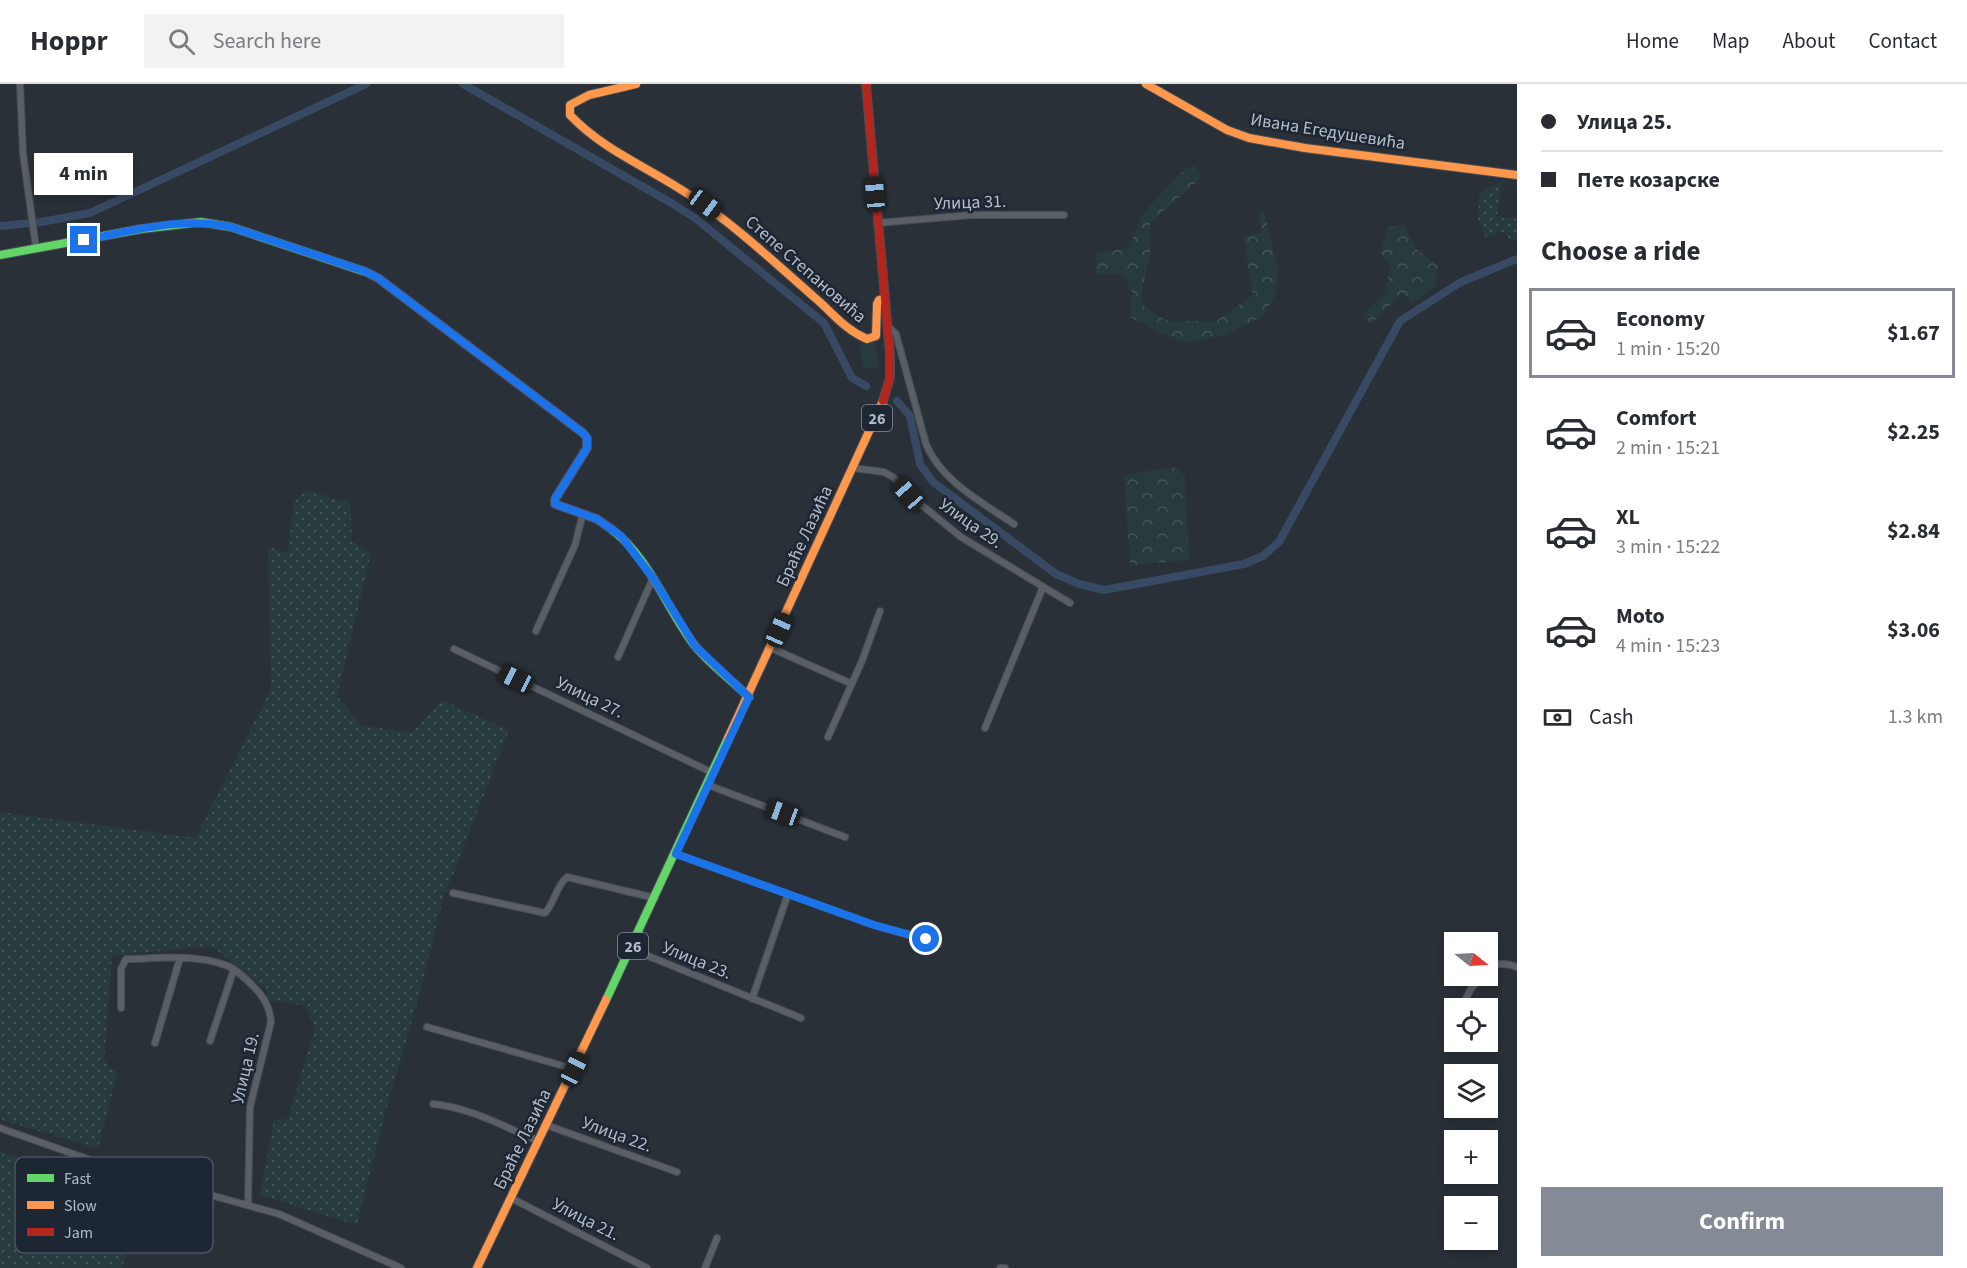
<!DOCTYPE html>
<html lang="en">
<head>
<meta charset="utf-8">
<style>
  body { margin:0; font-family:"Source Sans 3",sans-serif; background:#f2f2f3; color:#2b2b33; height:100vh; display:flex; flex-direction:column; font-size:22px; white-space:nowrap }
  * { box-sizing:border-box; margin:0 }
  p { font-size:20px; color:#7c7c81 }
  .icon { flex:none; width:33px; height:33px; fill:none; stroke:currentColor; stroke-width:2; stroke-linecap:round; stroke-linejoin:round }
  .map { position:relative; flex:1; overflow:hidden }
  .drawer { display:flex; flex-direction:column; background:#fff; width:450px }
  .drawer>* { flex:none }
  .guide { display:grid; align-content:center; height:132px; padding:0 24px; background:#fff }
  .needle { width:39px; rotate:108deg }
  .tools { position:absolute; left:1444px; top:848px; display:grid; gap:12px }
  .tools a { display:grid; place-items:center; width:54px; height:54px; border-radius:0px; background:#fff; box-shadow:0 3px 9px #0003; font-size:30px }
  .end { position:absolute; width:27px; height:27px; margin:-14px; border:8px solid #1a73e8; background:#fff; box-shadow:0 0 0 3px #fff }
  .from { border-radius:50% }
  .bubble { position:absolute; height:42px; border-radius:0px; background:#fff; box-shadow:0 3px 9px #0003; font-size:20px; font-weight:700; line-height:42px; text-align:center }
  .car { position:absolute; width:18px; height:36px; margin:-18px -9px; border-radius:8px; box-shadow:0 0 4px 2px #0007; background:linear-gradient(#222 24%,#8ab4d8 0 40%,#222 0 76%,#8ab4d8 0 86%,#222 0) }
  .guide b { display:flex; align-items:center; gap:21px; height:57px; font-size:22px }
  .guide b+b { border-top:2px solid #e1e1e2 }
  .guide i { width:15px; height:15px; background:#2b2b33 }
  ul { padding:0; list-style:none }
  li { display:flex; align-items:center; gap:18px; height:90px; margin:0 12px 9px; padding:0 12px; border:3px solid transparent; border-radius:0px }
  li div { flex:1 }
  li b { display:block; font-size:22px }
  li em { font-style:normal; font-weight:700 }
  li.current { border-color:#848b96 }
  li>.icon { width:54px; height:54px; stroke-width:1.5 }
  h2 { padding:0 24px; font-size:27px; line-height:72px }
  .pay { display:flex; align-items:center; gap:15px; height:66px; padding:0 24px; font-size:22px }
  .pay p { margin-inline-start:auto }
  .cta { display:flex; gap:12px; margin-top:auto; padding:12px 24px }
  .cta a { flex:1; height:69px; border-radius:0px; background:#848b96; color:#fff; font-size:24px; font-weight:700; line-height:69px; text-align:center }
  header { display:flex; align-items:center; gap:36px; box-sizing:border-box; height:84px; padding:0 30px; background:#fff; border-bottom:2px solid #e1e1e2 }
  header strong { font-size:28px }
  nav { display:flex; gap:33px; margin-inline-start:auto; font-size:21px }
  .search { width:420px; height:54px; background:#f2f2f3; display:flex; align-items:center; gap:15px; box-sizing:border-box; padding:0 21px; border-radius:0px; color:#7c7c81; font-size:22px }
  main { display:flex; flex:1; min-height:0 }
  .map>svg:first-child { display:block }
  .grass { fill:url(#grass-dots) }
  .forest { fill:url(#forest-crowns) }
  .garden { fill:#273a3e }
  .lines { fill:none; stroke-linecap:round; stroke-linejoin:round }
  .canal { stroke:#384963; stroke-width:8 }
  .street-casing { stroke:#484c53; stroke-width:8 }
  .fast-casing { stroke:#484c53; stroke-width:10 }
  .slow-casing { stroke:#484c53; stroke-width:10 }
  .jam-casing { stroke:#484c53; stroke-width:10 }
  .street { stroke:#5a5e66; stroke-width:6 }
  .fast { stroke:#63d668; stroke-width:8 }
  .slow { stroke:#ff974d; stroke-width:8 }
  .jam { stroke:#b3261e; stroke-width:8 }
  .route { stroke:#1a73e8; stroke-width:8 }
  .labels { text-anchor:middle; stroke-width:5; stroke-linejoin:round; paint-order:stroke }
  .shield { fill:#1d2633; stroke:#878f9c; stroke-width:1.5 }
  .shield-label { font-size:16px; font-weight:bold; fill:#b4bcc9 }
  .street-label { font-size:18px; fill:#b4bcc9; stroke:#1d2633 }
  .key { fill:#1d2633; stroke:#4a5360; stroke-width:1.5 }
  .key-label { font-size:16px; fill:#b4bcc9 }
</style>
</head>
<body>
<header>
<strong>Hoppr</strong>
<div class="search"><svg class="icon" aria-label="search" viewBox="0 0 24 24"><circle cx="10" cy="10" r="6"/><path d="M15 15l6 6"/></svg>Search here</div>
<nav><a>Home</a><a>Map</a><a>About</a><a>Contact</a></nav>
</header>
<main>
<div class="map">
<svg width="1517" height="1184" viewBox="0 0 1517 1184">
  <defs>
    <pattern id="grass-dots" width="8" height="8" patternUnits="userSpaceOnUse" patternTransform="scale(1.5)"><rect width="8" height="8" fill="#273a3e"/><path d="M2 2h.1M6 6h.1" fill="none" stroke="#445559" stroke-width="1.8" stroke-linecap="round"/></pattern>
    <pattern id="forest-crowns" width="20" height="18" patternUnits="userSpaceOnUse" patternTransform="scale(1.5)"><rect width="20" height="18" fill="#273a3e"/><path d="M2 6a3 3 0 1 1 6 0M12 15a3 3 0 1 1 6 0" fill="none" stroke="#445559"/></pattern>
  </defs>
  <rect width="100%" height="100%" fill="#2a3038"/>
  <path class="grass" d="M1502 98 1497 132 1517 135V156L1510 157 1505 147 1486 154 1478 135 1480 108Z
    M307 406 350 419 352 458 371 469 337 612 361 641 411 649 442 616 509 646 442 819 419 912 386 1026 357 1141 260 1111 274 1036 288 1035 315 943 305 922 269 916 266 906 212 862 112 872 104 977 117 990 98 1065 0 1035V728L195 754 271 605 268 463 288 469 294 418Z
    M0 1067 140 1115 122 1184H0Z"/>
  <path class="forest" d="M1196 81 1201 94 1150 139V171L1141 211 1144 221 1157 232 1169 237H1216L1253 211 1243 152 1261 149 1258 129 1264 127 1278 187 1276 210 1263 232 1226 251 1185 259 1159 248 1130 233 1132 208 1123 190H1095L1097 169 1129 164 1143 129 1184 86Z
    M1403 140 1415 164 1438 182 1435 202 1412 220 1402 209 1371 240 1363 231 1384 211 1391 183 1380 169 1388 143Z
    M1174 383 1185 392 1189 476 1130 481 1124 391Z"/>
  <path class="garden" d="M875 258 878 283 863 285 859 260Z"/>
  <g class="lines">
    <path class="canal" d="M463 0 673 120 695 134 824 239 852 294 866 302
      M0 142 41 138 90 129 366 0
      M897 317 910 332 920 380 933 398 1056 490 1079 500 1104 506 1244 480 1263 472 1279 458 1400 237 1461 198 1517 175"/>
    <g class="street-casing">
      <path id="street" d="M20 0 23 69 36 164
        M877 139 972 131H1064
        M888 242 896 250 926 360C941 397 983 419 1014 440
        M853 384 884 388 893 393 908 410 961 453 1070 519
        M536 547 575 461 583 429
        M771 564 852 600
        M454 565 713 689
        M618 573 653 494
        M985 644 1043 503
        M828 653 862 577 880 527
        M708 701 845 753
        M676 770 874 841 938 860
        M453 809 545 829C555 818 556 802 567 793L655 814
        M631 865 801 934
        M1488 884C1497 879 1507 879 1517 883
        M752 915 788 810
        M121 924V885L126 875H131C162 874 198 870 228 882 237 886 246 895 253 902 264 913 270 923 271 938L250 1023 248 1120
        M1461 924 1471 905 1482 891
        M427 943 574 985
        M210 957 234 885
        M155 959 180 874
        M433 1020C469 1023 505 1043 538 1057
        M546 1041 677 1088
        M0 1044 113 1084 279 1130 401 1184
        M511 1114 647 1184
        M705 1184 717 1154
        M1000 1184H1005"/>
    </g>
    <g class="fast-casing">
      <path id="fast" d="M0 171 141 145 201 138 231 143 366 188
        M611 445C649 472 667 526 695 562 710 580 731 596 749 613
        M606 916 728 654"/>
    </g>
    <g class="slow-casing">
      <path id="slow" d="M636 0 589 11 570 21V31C604 67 650 84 691 112 735 141 774 178 814 213 832 228 845 246 867 255L876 252 877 220 879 216 884 215
        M1146 0 1227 46 1249 54 1305 64 1517 91
        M728 654 883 317
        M477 1184 606 916"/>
    </g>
    <g class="jam-casing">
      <path id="jam" d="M866 0 890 271V294L883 317
        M366 188 378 194 583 349 587 354V364L555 415V420L597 435 611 445"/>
    </g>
    <use href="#street" class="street"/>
    <use href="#fast" class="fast"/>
    <use href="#slow" class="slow"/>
    <use href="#jam" class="jam"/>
  </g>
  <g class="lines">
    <path class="route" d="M84 156C132 147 182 132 231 143L364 187 378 194 583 349 587 354V364L555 415V420L597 435 621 452 653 494 695 562 749 613 676 770 874 841 926 855"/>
  </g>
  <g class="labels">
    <g class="shield">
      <rect x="862" y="321" width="30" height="26" rx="4.5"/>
      <rect x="618" y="849" width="30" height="26" rx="4.5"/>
    </g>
    <g class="shield-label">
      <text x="877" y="340">26</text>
      <text x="633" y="868">26</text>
    </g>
    <g class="street-label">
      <text transform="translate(1328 47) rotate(9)" y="6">Ивана Егедушевића</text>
      <text transform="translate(970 118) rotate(-2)" y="6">Улица 31.</text>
      <text transform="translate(806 185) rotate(41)" y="6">Степе Степановића</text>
      <text transform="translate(971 439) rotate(35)" y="6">Улица 29.</text>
      <text transform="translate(804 452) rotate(-65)" y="6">Браће Лазића</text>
      <text transform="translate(590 613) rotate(26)" y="6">Улица 27.</text>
      <text transform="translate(697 876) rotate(22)" y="6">Улица 23.</text>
      <text transform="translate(245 984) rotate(-77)" y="6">Улица 19.</text>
      <text transform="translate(617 1050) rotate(20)" y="6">Улица 22.</text>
      <text transform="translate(522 1055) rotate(-64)" y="6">Браће Лазића</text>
      <text transform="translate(586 1135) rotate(27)" y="6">Улица 21.</text>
    </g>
  </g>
  <rect x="15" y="1073" width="198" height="96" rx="9" class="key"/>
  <rect x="27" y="1090" width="27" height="8" fill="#63d668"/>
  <rect x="27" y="1117" width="27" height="8" fill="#ff974d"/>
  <rect x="27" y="1144" width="27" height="8" fill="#b3261e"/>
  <g class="key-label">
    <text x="64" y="1100">Fast</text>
    <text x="64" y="1127">Slow</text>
    <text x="64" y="1154">Jam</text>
  </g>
</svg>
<div class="tools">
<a><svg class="needle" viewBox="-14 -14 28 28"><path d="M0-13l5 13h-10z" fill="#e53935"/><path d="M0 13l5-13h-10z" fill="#7c7c81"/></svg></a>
<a><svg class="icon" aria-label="locate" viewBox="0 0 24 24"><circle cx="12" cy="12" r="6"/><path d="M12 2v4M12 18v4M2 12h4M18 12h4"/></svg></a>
<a><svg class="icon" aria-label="layers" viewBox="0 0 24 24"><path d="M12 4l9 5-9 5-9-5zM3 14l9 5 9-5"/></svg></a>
<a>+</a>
<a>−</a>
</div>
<i class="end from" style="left:926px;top:855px"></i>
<i class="end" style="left:84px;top:156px"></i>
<div class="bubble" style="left:34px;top:69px;width:99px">4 min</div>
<i class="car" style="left:875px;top:110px;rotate:355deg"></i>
<i class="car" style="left:705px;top:120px;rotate:127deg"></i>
<i class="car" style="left:908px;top:410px;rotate:319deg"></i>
<i class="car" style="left:779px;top:546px;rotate:24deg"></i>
<i class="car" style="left:516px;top:595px;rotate:296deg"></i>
<i class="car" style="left:783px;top:729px;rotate:290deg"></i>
<i class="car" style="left:574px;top:985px;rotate:26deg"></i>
</div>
<section class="drawer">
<div class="guide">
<b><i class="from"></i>Улица 25.</b>
<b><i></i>Пете козарске</b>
</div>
<h2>Choose a ride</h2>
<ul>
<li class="current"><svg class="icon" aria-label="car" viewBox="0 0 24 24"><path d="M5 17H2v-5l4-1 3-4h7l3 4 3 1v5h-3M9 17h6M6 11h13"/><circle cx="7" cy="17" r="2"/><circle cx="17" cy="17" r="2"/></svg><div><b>Economy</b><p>1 min · 15:20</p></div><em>$1.67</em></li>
<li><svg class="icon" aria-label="car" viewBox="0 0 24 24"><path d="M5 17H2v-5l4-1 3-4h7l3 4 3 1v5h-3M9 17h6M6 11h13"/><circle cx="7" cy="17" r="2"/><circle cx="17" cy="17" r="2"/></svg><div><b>Comfort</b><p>2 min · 15:21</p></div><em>$2.25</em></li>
<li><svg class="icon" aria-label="car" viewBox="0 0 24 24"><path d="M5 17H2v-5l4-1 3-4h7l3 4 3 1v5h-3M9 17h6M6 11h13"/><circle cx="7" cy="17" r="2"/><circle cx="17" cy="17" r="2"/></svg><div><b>XL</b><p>3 min · 15:22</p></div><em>$2.84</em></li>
<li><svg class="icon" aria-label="car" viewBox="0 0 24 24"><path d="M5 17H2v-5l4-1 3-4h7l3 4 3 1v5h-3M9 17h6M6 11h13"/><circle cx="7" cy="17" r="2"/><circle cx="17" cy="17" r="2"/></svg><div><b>Moto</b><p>4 min · 15:23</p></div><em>$3.06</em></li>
</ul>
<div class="pay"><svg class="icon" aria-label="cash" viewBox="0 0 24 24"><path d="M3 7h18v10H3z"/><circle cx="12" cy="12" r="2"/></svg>Cash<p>1.3 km</p></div>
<div class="cta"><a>Confirm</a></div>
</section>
</main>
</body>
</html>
